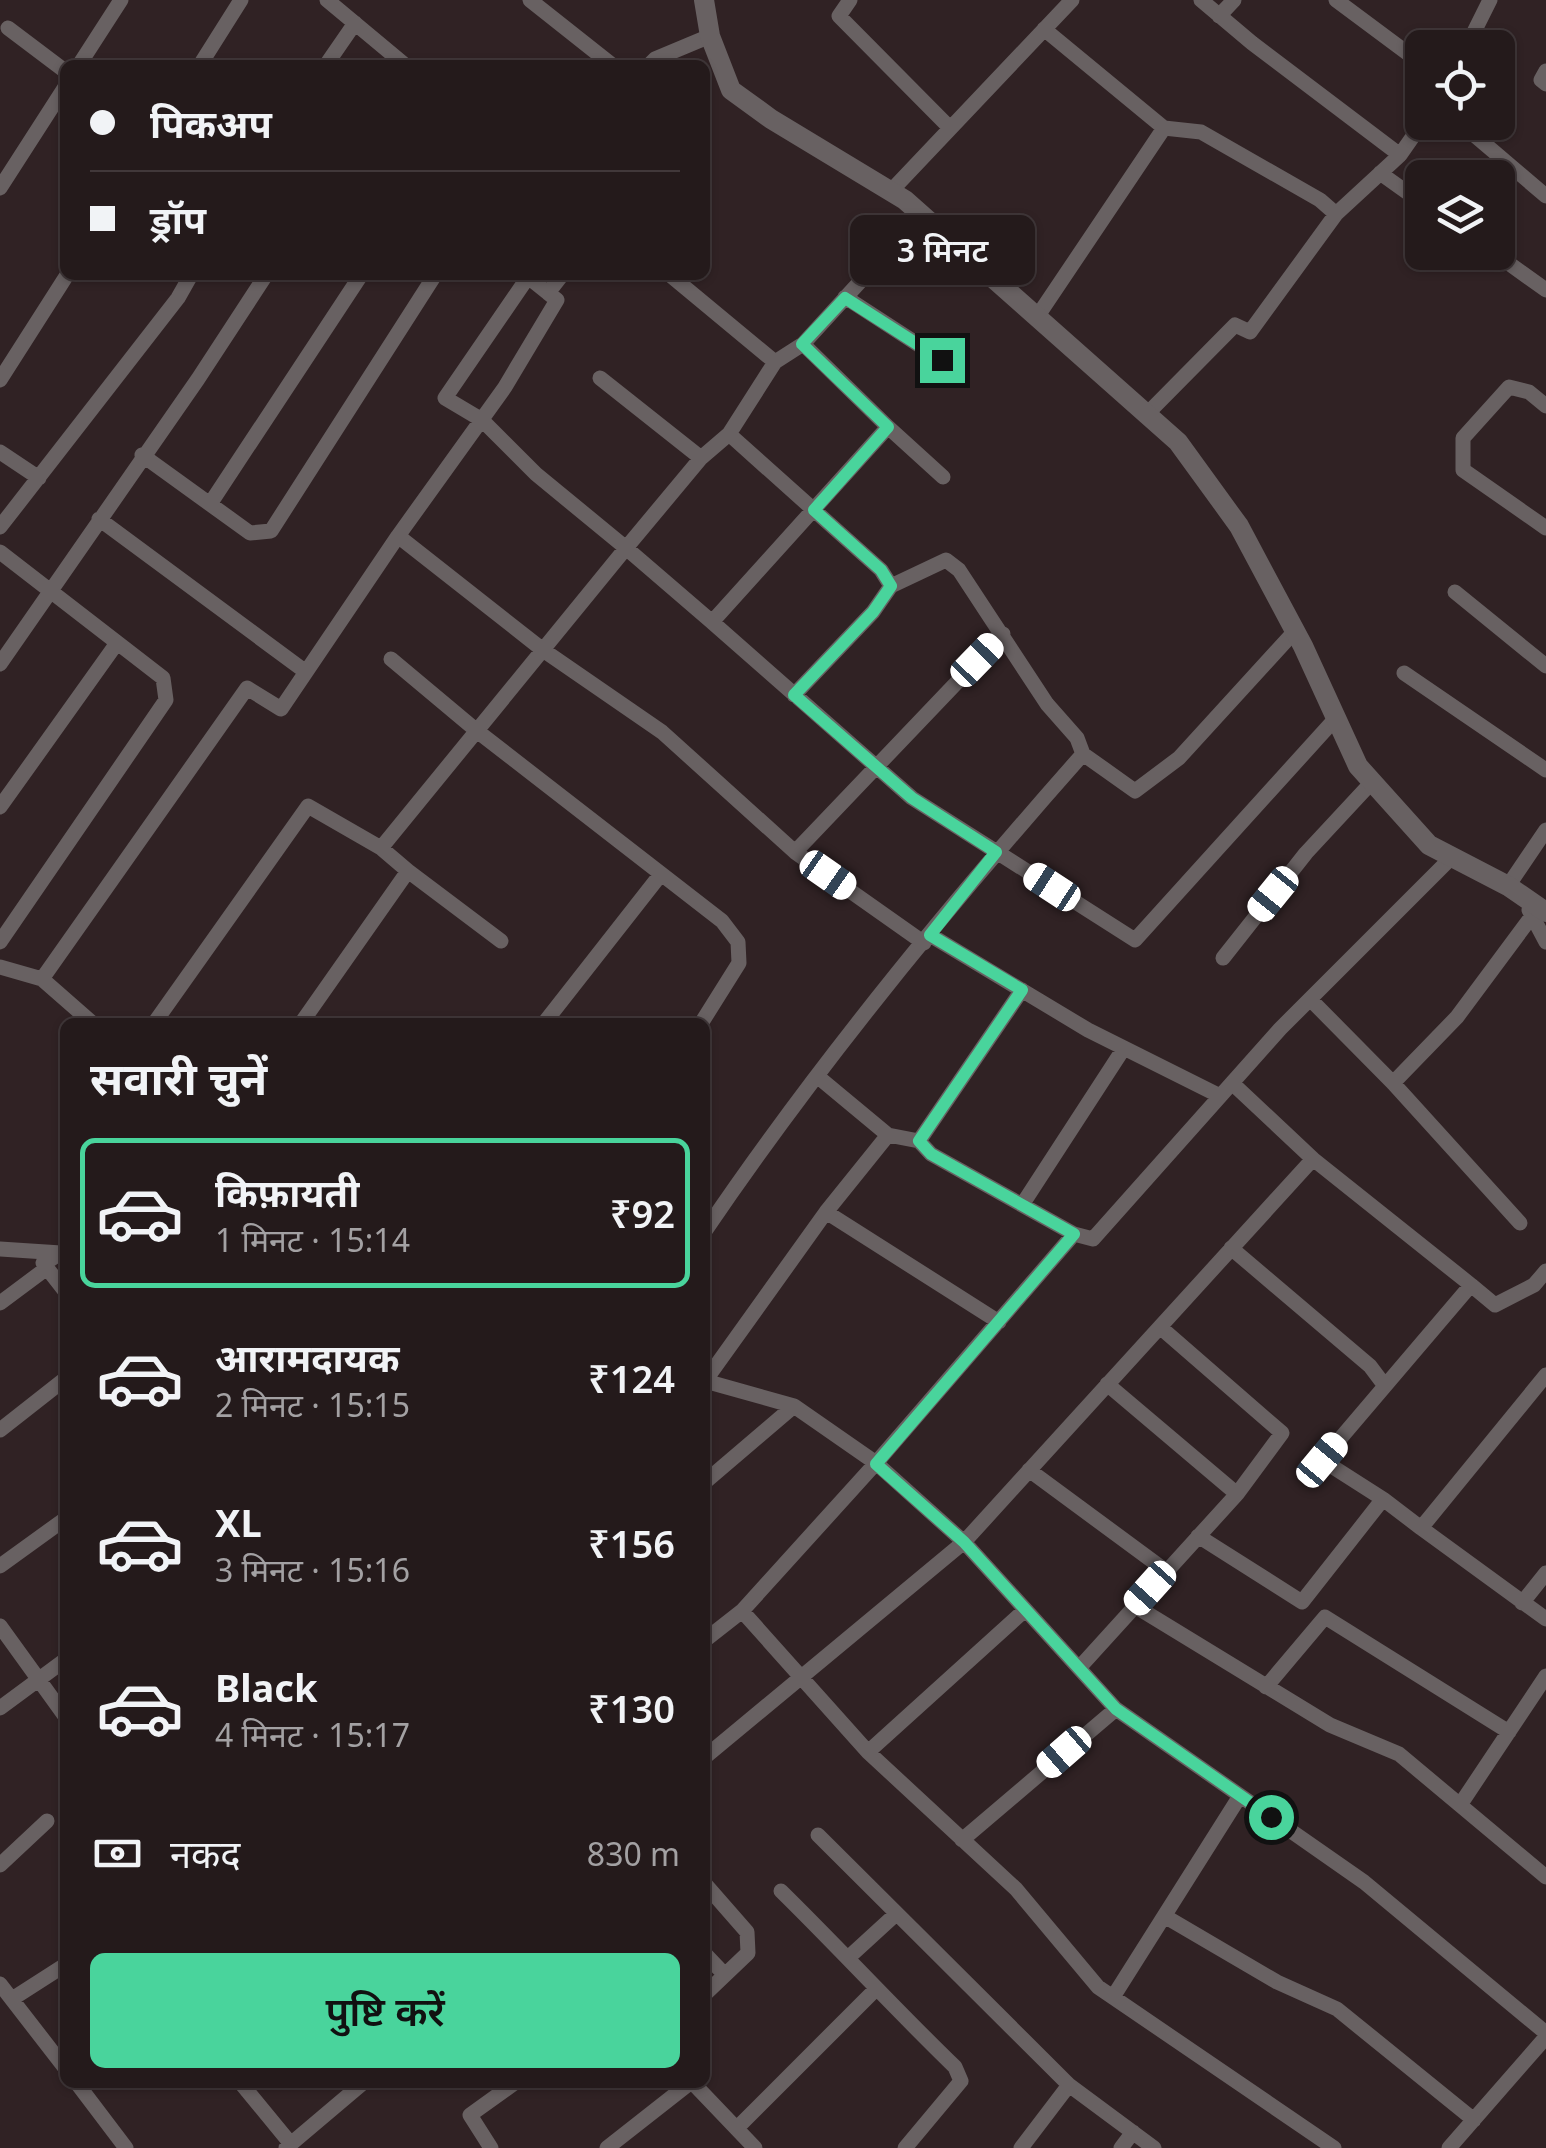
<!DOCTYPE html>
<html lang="hi">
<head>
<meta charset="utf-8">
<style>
  body { margin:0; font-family:"Noto Sans","Noto Sans Devanagari",sans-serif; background:#2c2324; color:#f1f3f6; height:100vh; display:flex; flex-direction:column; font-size:38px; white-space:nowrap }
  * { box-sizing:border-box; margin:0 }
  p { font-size:32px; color:#a3a1a3 }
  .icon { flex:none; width:55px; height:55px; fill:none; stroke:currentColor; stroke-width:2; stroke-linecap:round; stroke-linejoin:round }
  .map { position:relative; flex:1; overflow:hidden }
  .panel { position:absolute; left:60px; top:1018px; width:650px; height:1070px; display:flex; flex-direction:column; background:#241a1b; border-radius:15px; box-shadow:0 2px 8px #0004,0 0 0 2px #41383a }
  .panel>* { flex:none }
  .hud { position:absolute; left:60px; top:60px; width:650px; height:220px; border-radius:15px; box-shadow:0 2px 8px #0004,0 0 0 2px #41383a; display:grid; align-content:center; height:220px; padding:0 30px; background:#241a1b }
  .controls { position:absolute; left:1405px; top:30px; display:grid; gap:20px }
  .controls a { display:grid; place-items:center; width:110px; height:110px; border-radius:15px; background:#241a1b; box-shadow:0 2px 8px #0004,0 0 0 2px #41383a; font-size:50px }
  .end { position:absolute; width:45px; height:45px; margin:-22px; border:12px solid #49d49c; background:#111; box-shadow:0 0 0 5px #111 }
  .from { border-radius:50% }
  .bubble { position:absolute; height:70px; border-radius:15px; background:#241a1b; box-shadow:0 2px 8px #0004,0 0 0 2px #41383a; font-size:32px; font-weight:600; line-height:70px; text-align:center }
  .car { position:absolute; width:30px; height:60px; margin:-30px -15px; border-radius:12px; box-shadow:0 0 8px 2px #0007; background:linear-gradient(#fff 24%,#345 0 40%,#fff 0 76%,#345 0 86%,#fff 0) }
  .hud b { display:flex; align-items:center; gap:35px; height:95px; font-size:38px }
  .hud b+b { border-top:2px solid #41383a }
  .hud i { width:25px; height:25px; background:#f1f3f6 }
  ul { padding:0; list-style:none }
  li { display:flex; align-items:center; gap:30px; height:150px; margin:0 20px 15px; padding:0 10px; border:5px solid transparent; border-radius:15px }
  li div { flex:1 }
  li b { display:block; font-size:38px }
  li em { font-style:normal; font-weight:600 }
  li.active { border-color:#49d49c }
  li>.icon { width:90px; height:90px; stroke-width:1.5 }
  h2 { padding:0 30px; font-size:45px; line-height:120px }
  .pay { display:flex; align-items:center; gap:25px; height:110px; padding:0 30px; font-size:38px }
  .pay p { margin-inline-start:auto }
  .button { display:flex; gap:20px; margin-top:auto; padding:20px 30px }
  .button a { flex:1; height:115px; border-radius:15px; background:#49d49c; color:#111; font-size:40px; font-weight:600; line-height:115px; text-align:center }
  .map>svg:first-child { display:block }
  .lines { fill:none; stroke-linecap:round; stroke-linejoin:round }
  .minor { stroke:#686162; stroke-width:15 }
  .tertiary { stroke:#686162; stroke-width:20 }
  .route { stroke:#49d49c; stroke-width:12 }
</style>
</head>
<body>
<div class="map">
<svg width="1546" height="2148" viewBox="0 0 1546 2148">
  <rect width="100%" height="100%" fill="#302224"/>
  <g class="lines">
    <path class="minor" d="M327 0 405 65
      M530 0 612 65
      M850 0 839 16 950 128
      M1201 0 1252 43 1400 155 1423 122
      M1336 0 1422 64
      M1219 16 1234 0
      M8 28 65 71
      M1044 29 1164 128 1201 132 1320 200 1336 214 1250 332 1235 325 1147 414
      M1466 48 1490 0
      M79 65 121 0
      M200 65 241 0
      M326 65 355 23
      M649 65 655 59 710 36
      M1546 71 1541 80 1546 84
      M1459 122 1546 196
      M1380 173 1422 203
      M0 188 65 87
      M891 191 1072 0
      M1336 214 1400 155
      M1493 252 1546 290
      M562 275 548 293 528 277 445 398 482 420 536 474 626 548 701 458 729 434 775 362
      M670 275 775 362 803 344
      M548 293 557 300 505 387 398 536 543 650 662 732 795 852 924 943
      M845 297 942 360
      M1037 317 1164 128
      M600 378 701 458
      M0 380 67 275
      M1546 406 1529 392 1509 387 1463 438V470L1546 528
      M888 427 943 477
      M729 434 881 570 891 586
      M0 452 39 478
      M142 455 250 533 271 531 435 275
      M210 504 361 275
      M99 519 306 672
      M0 527 178 298 191 275
      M0 552 163 678 166 700 0 942
      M1455 592 1546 666
      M712 622 912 798 1135 940 1336 718
      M391 659 477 731 722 921 738 942 739 963 702 1022
      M0 664 198 379 266 275
      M1404 673 1546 770
      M794 695 873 612 891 586 946 560 959 570 1047 704 1077 738 1083 754 1135 791 1179 758 1295 631
      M0 807 117 643
      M795 852 1003 634
      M408 871 501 941
      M1508 886 1546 830
      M1529 910 1546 942
      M930 935 1088 1030 1220 1096
      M1223 958 1306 853 1372 782
      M0 967 42 979 91 1022
      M42 979 247 688 281 709 398 536
      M1310 999 1393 1083 1520 1223
      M155 1022 308 806 381 848 626 548 712 622 888 427 803 344 921 215
      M302 1022 408 871 381 848
      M545 1022 661 874
      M817 1076 888 1135 919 1141 931 1154 1074 1234
      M1232 1083 1313 1159
      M1393 1083 1457 1017 1532 916
      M919 1141 1022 990
      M1022 1205 1124 1048
      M826 1212 999 1322
      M705 1231C819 1063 949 905 1083 754
      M1231 1248 1370 1366 1385 1386
      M0 1249 61 1253
      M43 1263 65 1291
      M1471 1285 1313 1159 964 1542 1116 1709 1364 1882 1546 2033
      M0 1303 47 1268 44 1264 60 1253
      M1160 1327 1282 1433 1237 1494
      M1546 1375 1421 1528 1546 1619
      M705 1381 794 1406 876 1463 742 1611 705 1640
      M705 1381 826 1212 888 1135
      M0 1430 65 1379
      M1029 1470 1166 1571
      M705 1482 794 1406
      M1383 1499 1322 1460 1471 1285 1495 1305 1534 1285 1546 1271
      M1198 1536 1302 1602 1383 1499 1421 1528
      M0 1566 65 1519
      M1522 1603 1546 1573
      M1135 1606 1330 1725 1399 1754 1546 1877
      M742 1611 868 1752 1016 1889 1098 1987 1334 2148
      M0 1626 65 1716
      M1079 1668 1237 1494 1107 1384
      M1266 1687 1325 1617 1509 1732
      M0 1708 65 1660
      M868 1752 1025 1610
      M705 1757 964 1542 876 1463 1074 1234 1093 1239 1280 1029 1452 857
      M1460 1805 1546 1676
      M818 1835 1069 2085
      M962 1840 1116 1709
      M0 1865 47 1821
      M705 1884 747 1932 748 1953 705 1994
      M781 1891C840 1949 895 2009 955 2067L961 2081 905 2148
      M1166 1917 1277 1982 1337 2009 1474 2120
      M705 1954 724 1974
      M849 1957 896 1914
      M0 1984 65 2068
      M1113 1997 1240 1796
      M12 1999 65 1965
      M76 2082 126 2148
      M240 2082 291 2144
      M692 2082 755 2148
      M737 2128 875 1990
      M286 2148 364 2082
      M491 2148 470 2115 516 2082
      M607 2148 691 2082
      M1021 2148 1069 2085 1154 2148
      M1121 2148 1133 2132
      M1449 2148 1546 2037"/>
    <path class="tertiary" d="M704 0 710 36 731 90 771 119 905 200 1178 442 1239 526 1303 646 1358 766 1429 845 1508 886 1546 912"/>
  </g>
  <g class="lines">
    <path class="route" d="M942 360 845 298 802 344 888 427 814 510 881 570 891 586 873 612 794 695 912 798 996 852 930 935 1022 990 919 1141 931 1154 1074 1234 876 1464 964 1542 1116 1709 1271 1817"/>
  </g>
</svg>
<div class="controls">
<a><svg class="icon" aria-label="locate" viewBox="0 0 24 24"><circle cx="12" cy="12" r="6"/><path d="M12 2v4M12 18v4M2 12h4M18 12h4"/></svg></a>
<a><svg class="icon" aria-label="layers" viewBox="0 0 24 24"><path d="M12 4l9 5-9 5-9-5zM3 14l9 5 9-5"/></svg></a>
</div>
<i class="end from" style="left:1271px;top:1817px"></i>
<i class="end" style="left:942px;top:360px"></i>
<div class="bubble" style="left:850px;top:215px;width:185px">3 मिनट</div>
<i class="car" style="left:977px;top:660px;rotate:44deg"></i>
<i class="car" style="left:828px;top:875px;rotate:125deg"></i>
<i class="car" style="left:1052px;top:887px;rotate:303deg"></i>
<i class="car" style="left:1273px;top:894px;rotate:219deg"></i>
<i class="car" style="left:1322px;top:1460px;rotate:40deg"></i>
<i class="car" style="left:1150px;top:1588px;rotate:222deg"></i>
<i class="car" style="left:1064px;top:1752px;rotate:229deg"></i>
<div class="hud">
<b><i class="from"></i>पिकअप</b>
<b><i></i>ड्रॉप</b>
</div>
<section class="panel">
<h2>सवारी चुनें</h2>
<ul>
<li class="active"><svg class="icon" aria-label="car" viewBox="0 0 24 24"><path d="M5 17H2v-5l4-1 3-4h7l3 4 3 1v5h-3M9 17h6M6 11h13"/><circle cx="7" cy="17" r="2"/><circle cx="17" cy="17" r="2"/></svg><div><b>किफ़ायती</b><p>1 मिनट · 15:14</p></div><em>₹92</em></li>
<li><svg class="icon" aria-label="car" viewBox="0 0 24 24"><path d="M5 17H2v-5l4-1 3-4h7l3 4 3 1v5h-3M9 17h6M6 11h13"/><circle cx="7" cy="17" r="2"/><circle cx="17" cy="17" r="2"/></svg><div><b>आरामदायक</b><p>2 मिनट · 15:15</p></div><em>₹124</em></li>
<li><svg class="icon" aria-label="car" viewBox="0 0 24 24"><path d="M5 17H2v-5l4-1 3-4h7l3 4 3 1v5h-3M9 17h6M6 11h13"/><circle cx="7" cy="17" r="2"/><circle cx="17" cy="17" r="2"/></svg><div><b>XL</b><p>3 मिनट · 15:16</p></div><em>₹156</em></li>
<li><svg class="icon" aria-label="car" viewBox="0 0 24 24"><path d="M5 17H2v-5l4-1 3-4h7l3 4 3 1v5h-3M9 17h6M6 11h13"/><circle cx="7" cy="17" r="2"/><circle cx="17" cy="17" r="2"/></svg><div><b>Black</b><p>4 मिनट · 15:17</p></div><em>₹130</em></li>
</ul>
<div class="pay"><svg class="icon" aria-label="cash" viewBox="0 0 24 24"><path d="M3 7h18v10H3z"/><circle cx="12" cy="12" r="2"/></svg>नकद<p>830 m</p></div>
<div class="button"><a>पुष्टि करें</a></div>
</section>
</div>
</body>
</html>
